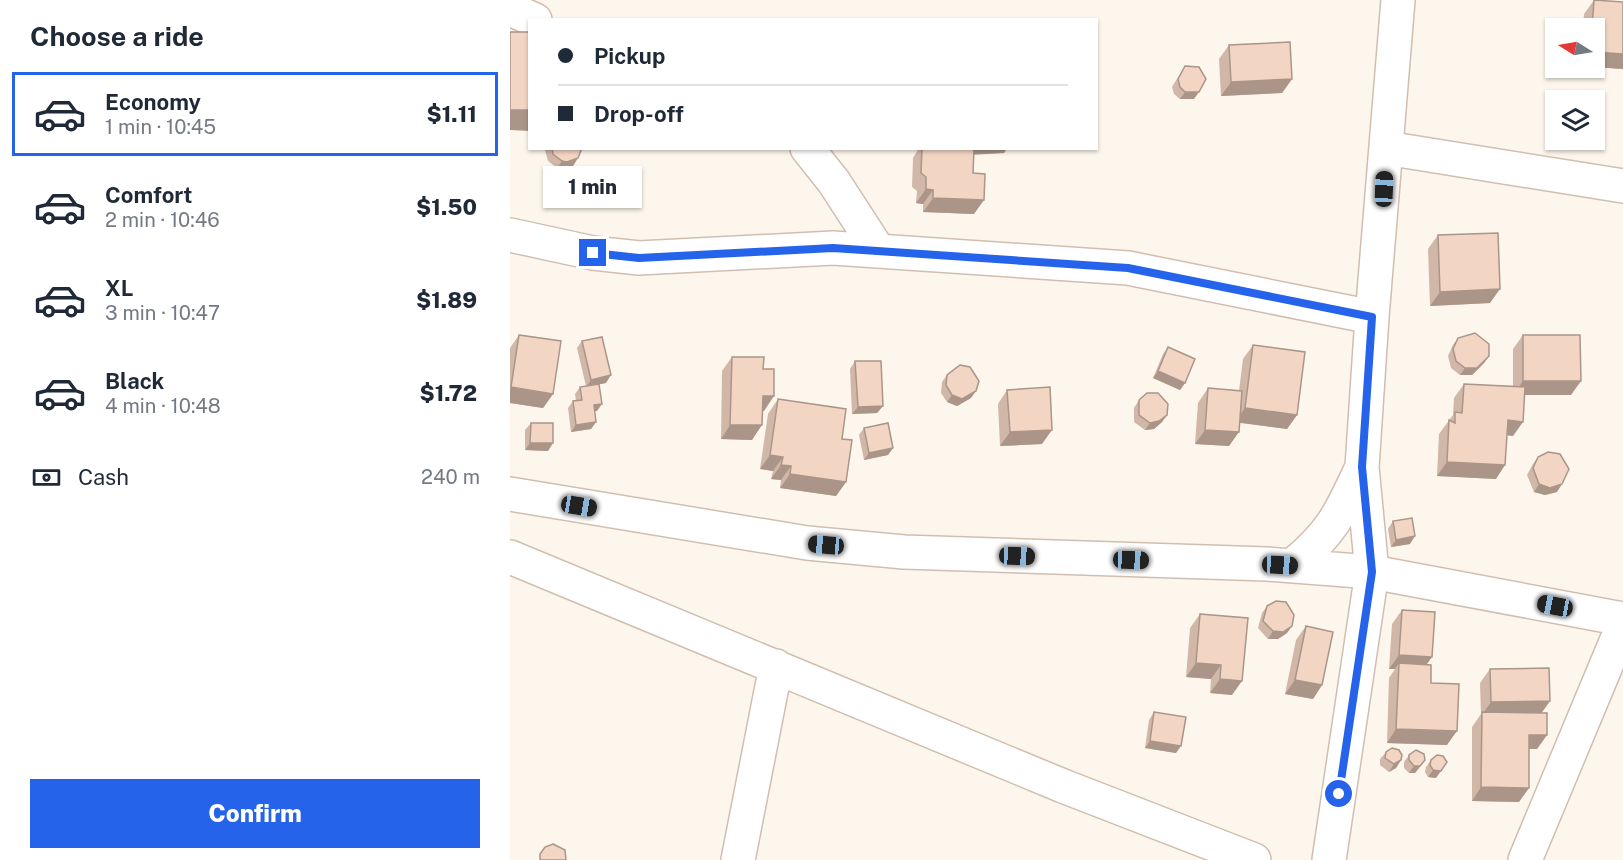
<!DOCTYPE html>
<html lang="en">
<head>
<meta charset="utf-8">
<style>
  body { margin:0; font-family:"Public Sans",sans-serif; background:#f2f2f3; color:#1f2937; height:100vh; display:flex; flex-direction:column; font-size:22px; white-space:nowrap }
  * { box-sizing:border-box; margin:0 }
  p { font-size:20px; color:#747a83 }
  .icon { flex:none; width:33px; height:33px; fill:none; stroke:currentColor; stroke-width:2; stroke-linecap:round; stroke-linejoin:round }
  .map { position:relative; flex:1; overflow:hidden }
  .side { display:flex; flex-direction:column; background:#fff; width:510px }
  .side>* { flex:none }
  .guide { position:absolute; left:18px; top:18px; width:570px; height:132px; border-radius:0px; box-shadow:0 2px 4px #0004; display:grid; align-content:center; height:132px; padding:0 30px; background:#fff }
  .needle { width:39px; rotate:281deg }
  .fabs { position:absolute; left:1035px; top:18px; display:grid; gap:12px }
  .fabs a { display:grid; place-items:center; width:60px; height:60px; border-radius:0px; background:#fff; box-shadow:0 2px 4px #0004; font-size:30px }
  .end { position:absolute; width:27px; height:27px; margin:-14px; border:8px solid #2563eb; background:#fff; box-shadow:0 0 0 3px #fff }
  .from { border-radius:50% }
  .bubble { position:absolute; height:42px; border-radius:0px; background:#fff; box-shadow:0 2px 4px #0004; font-size:20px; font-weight:800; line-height:42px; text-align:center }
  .car { position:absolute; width:18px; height:36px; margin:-18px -9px; border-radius:8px; box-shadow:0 0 4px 2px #0007; background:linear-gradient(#222 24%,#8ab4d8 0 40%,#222 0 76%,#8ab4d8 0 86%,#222 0) }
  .guide b { display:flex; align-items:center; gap:21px; height:57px; font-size:22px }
  .guide b+b { border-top:2px solid #e0e1e3 }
  .guide i { width:15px; height:15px; background:#1f2937 }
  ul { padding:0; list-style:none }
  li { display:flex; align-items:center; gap:18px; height:84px; margin:0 12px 9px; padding:0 18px; border:3px solid transparent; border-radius:0px }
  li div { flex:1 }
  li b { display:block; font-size:22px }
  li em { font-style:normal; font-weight:800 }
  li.active { border-color:#2563eb }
  li>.icon { width:54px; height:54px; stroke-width:1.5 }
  h2 { padding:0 30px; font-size:27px; line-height:72px }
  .pay { display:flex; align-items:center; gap:15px; height:66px; padding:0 30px; font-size:22px }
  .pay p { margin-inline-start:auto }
  .primary-button { display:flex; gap:12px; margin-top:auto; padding:12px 30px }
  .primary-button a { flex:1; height:69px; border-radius:0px; background:#2563eb; color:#fff; font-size:24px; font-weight:800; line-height:69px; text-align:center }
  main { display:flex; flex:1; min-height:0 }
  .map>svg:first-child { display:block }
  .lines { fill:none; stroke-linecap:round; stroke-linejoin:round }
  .minor-casing { stroke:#d1beb0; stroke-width:36 }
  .minor { stroke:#fff; stroke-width:33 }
  .wall { fill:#d1b7a8 }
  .shaded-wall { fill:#aa9588 }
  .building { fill:#f3d5c3; stroke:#aa9588; stroke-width:1.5 }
  .route { stroke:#2563eb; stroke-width:8 }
</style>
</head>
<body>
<main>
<section class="side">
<h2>Choose a ride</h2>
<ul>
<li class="active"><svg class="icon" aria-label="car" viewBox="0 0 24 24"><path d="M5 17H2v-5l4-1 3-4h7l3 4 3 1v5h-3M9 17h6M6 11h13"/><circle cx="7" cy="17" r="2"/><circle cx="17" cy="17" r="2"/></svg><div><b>Economy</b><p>1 min · 10:45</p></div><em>$1.11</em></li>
<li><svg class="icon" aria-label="car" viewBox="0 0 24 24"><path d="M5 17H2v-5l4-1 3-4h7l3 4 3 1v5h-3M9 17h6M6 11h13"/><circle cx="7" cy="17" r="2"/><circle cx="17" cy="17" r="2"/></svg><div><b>Comfort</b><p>2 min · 10:46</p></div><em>$1.50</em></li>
<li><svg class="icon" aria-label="car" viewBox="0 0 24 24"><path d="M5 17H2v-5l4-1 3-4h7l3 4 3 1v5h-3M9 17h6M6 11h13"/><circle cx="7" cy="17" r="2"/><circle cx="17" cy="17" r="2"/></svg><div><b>XL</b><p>3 min · 10:47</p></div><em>$1.89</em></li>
<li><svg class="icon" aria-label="car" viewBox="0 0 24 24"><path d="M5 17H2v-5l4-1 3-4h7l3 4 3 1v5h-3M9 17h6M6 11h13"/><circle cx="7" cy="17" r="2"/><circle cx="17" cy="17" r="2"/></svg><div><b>Black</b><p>4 min · 10:48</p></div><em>$1.72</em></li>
</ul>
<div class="pay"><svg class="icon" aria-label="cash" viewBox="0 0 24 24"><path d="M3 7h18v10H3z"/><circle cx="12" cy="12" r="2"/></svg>Cash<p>240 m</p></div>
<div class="primary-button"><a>Confirm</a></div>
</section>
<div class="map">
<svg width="1113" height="860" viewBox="0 0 1113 860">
  <rect width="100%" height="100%" fill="#fdf6ec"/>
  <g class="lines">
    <g class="minor-casing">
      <path id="minor" d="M0 9 25 20
        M297 148 324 182 368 250
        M876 148 1113 186
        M0 235 83 253 129 258 323 248 618 268 862 317
        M0 494 297 543 394 552 757 564 862 572 1113 619
        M0 557 553 786 744 860
        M783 565C823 532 831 512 852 467
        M228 860 266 666
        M819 860 862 572 852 467 862 317 888 0
        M1015 860 1113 625"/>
    </g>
    <use href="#minor" class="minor"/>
  </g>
  <path class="wall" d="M1084 0 1113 69 1084 67V28H1073L1074 14Z
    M719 45 782 79 772 93 711 96 709 59Z
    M675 66 684 99H670L664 94 662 87Z
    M36 148H72L63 166 52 169 47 168 38 161 35 150Z
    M409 148H497L494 153 464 154V214L413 212V204L406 203 407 191 402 187 403 158Z
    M928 235 980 303 920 306 918 249Z
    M9 335 43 394 33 408 0 403V348Z
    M1013 335 1061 395H1014L1003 436 997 435 986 479 927 476 929 434 943 415 944 398 954 384 1003 386V349Z
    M948 338 979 356 974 363 962 375H950L941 368 938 356 943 345Z
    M72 341 96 383 88 384 87 411H84L86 422 81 429 61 432 58 408 63 401H66L65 394 70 387 76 386 67 348Z
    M743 345 787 415 777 429 730 423 719 446 685 444 688 403 698 388 729 391 733 359Z
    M658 347 675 383 670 390 643 378 653 354Z
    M222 357 253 369 254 411H252L242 440 211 439 212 371Z
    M345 361 373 406 367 413 342 414 340 369Z
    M437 375 461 398 447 406 437 402 431 393 432 382Z
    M497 390 532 444 490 446 488 404Z
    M268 399 332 439 336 482 326 496 270 488 271 480 261 479 263 471 250 469 258 414Z
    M629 400 657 415 652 422 644 429 635 430 624 422V408Z
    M21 423 38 451 15 450V430Z
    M354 428 383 448 378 455 354 460 349 435Z
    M1028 457 1047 492 1035 495 1024 492 1017 475 1023 464Z
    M883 521 900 544 881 547 878 529Z
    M757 606 782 626 777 633 768 639H758L748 628 752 613Z
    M892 610 916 665 937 745 877 743 879 678 885 669H879L882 624Z
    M690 614 722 695 700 693 701 679 676 677 680 628Z
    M796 626 812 685 803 699 775 694 786 640Z
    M980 669 1040 701 1031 713 1037 735 1027 749H1019L1009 802 962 801V727L971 714 970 683Z
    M644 712 666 753 635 748 639 720Z
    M876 752 891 760 886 768 879 772 870 765V759Z
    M899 755 910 767 905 773H899L894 768V762Z
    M921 760 926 778 918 777 915 772 916 767Z"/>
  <path class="shaded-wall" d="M1084 52 1113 54V69L1084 67Z
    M782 79 772 93 711 96 721 82Z
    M675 92H689L684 99H670Z
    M0 110H20V131L0 130Z
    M446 148H497L494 153 441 156Z
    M68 158 63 166 52 169 47 168 52 161Z
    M416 189 423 190 413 204 406 203Z
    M423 198 474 200 464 214 413 212Z
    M990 289 980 303 920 306 930 292Z
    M979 356 974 363 962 375H950L955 368Z
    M648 371 675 383 670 390 643 378Z
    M101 375 96 383 76 387 81 380Z
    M1013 381H1071L1061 395H1003Z
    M1 387 43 394 33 408 0 403V388Z
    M466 391 461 398 447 406 437 402 442 395Z
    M253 396H264L254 411H243Z
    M92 404 87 411 78 412 84 405Z
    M373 406 367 413 342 414 348 407Z
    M735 408 787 415 777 429 725 422Z
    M657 415 652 422 644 429 635 430 640 423Z
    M998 420 1013 422 1003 436 988 434Z
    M86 422 81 429 61 432 66 425Z
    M220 425H252L242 440 211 439Z
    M542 430 532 444 490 446 500 432Z
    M695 430 729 432 719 446 685 444Z
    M20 443H43L38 451 15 450Z
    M383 448 378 455 354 460 359 453Z
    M260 455 273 457 263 471 250 469Z
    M937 462 995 465 986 479 927 476Z
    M271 465 281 466 271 480 261 479Z
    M280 474 336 482 326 496 270 488Z
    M1029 484H1052L1047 492 1035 495 1024 492Z
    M905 536 900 544 881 547 886 540Z
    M782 626 777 633 768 639H758L763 631Z
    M889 655 922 657 912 671 889 663 885 669H879Z
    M686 663 711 665 701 679 676 677Z
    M710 679 732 681 722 695 700 693Z
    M785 680 812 685 803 699 775 694Z
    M1040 701 1030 715 971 716 981 702Z
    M886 729 947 731 937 745 877 743Z
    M1019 735H1037L1027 749H1009Z
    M640 741 671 746 666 753 635 748Z
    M891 760 886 768 879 772 884 764Z
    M915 760 905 773H899L904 766Z
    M923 770 931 771 926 778 918 777Z
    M971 787 1019 788 1009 802 962 801Z"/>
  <path class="building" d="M1084 0 1113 2V54L1084 52V28H1082Z
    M0 32H20V110H0Z
    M780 42 782 79 721 82 719 45Z
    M675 66 689 67 696 79 689 92H675L670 87 668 79Z
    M42 148H72L68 158 57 162 52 161 43 154Z
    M412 148H464L463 173 475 174 474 200 423 198V190L416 189V177L411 173Z
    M988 233 990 289 930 292 928 235Z
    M965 333 979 344V356L967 368H955L946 361 943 349 948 338Z
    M9 335 51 341 43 394 1 387Z
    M1013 335H1070L1071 381H1013Z
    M92 337 101 375 81 380 72 341Z
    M743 345 795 352 787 415 735 408Z
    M658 347 685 359 675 383 648 371Z
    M222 357H254L253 369H264V396H253L252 425H220Z
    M345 361H371L373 406 348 407Z
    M450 365 460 367 469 381 466 391 452 399 442 395 436 385 437 375Z
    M89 384 92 404 84 405 86 422 66 425 63 401 72 400 70 387Z
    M954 384 1015 387 1013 422 998 420 995 465 937 462 939 420 945 423V412L952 413Z
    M540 387 542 430 500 432 497 390Z
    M698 388 732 391 729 432 695 430Z
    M637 393H648L658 404 657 415 649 421 640 423 629 415V400Z
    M268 399 336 409 332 439 342 440 336 482 280 474 281 466 271 465 273 457 260 455Z
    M21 423H43V443H20Z
    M378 423 383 448 359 453 354 428Z
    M1038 452 1050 454 1059 469 1052 484 1040 488 1029 484 1023 468 1028 457Z
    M902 518 905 536 886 540 883 521Z
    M766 601 776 602 784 615 782 626 773 632 763 631 753 621 757 606Z
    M892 610 925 612 922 657 889 655Z
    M690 614 738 618 732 681 710 679 711 665 686 663Z
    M796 626 823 632 812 685 785 680Z
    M889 663 921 665V683L949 684 947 731 886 729Z
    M1039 668 1040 701 981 702 980 669Z
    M644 712 676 717 671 746 640 741Z
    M972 712 1037 713V735H1019V788L971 787Z
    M882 748 889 750 892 755 891 760 884 764 875 758 876 752Z
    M906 750 914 754 915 760 910 766H904L899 760V755Z
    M927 755 933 756 937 762 931 771 923 770 920 765 921 760Z
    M43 844 55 850 56 860H30V854L35 847Z"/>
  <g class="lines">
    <path class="route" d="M83 253 129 258 323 248 618 268 862 317 852 467 862 572 829 794"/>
  </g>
</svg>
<div class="fabs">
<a><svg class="needle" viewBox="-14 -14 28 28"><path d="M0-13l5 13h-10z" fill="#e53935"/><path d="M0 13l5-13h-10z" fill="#747a83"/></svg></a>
<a><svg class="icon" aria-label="layers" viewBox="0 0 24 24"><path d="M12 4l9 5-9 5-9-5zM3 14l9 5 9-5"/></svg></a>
</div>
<i class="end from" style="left:829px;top:794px"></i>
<i class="end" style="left:83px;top:253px"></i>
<div class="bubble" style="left:33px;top:166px;width:99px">1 min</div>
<i class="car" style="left:874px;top:189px;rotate:2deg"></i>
<i class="car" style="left:69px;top:506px;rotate:99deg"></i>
<i class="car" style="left:316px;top:545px;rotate:275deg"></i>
<i class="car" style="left:507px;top:556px;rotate:92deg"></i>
<i class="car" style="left:621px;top:560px;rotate:92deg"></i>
<i class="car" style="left:770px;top:565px;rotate:93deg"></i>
<i class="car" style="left:1045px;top:606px;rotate:281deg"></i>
<div class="guide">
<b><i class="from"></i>Pickup</b>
<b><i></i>Drop-off</b>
</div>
</div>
</main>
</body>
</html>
